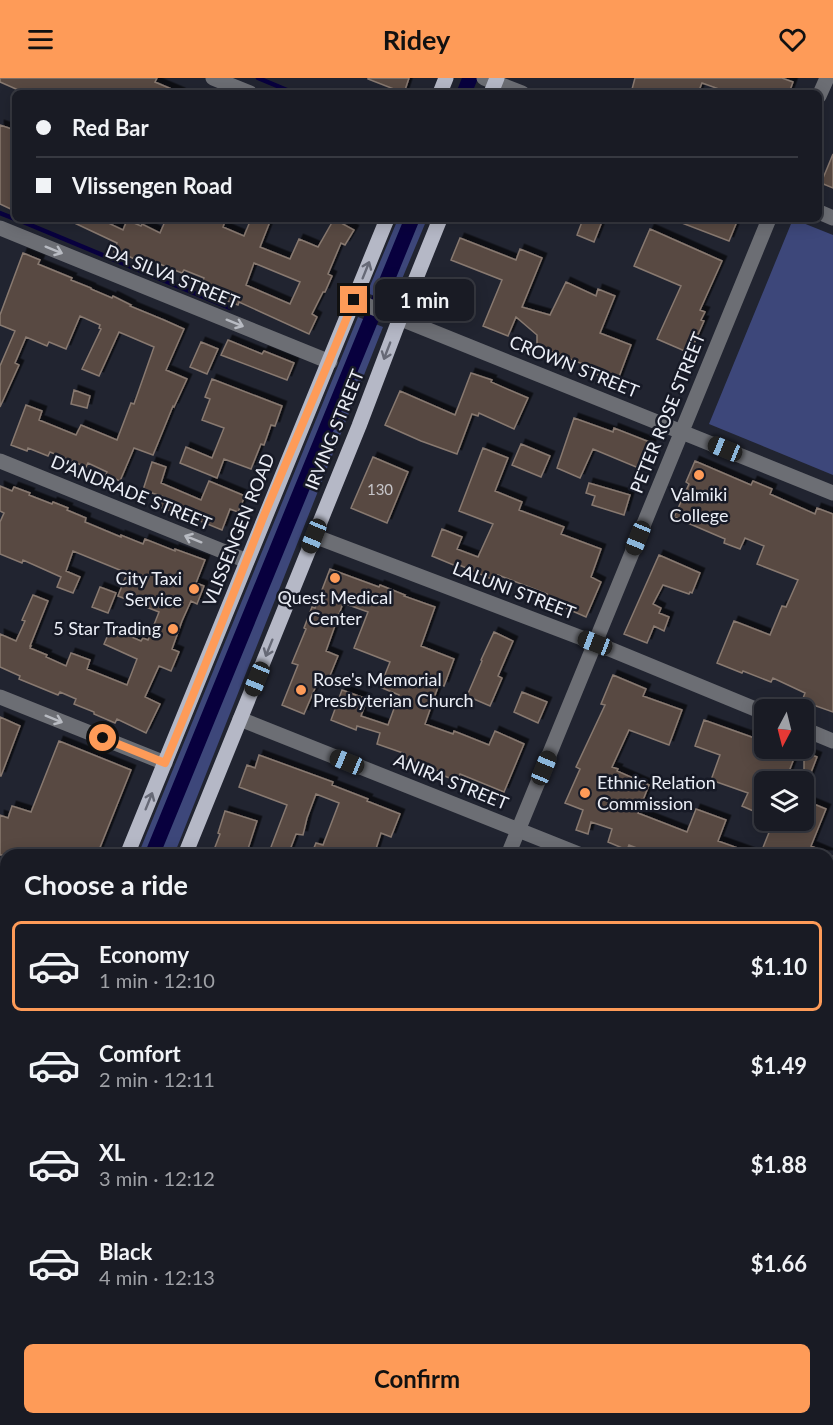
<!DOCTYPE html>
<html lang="en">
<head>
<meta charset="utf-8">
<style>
  body { margin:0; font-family:Lato,sans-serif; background:#22242c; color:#f1f3f6; height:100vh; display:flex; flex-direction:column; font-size:22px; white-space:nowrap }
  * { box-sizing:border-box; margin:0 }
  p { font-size:20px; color:#9fa1a6 }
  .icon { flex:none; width:33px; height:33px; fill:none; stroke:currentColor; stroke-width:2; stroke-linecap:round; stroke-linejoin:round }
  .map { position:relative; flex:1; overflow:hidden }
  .panel { position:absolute; left:0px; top:771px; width:834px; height:576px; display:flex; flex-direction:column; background:#191b24; border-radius:18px 18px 0 0; box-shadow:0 3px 15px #0003,0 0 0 2px #373941 }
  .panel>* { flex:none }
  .hud { position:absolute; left:12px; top:12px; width:810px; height:132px; border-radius:9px; box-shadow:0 3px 15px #0003,0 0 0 2px #373941; display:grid; align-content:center; height:132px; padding:0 24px; background:#191b24 }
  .needle { width:39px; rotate:187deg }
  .fabs { position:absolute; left:754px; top:621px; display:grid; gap:12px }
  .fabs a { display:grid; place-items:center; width:60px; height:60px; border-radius:9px; background:#191b24; box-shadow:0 3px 15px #0003,0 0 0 2px #373941; font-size:30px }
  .end { position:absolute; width:27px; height:27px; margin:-14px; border:8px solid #fe9b58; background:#111; box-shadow:0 0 0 3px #111 }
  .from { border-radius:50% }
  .bubble { position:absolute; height:42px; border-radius:9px; background:#191b24; box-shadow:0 3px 15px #0003,0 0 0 2px #373941; font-size:20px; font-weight:700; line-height:42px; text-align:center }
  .car { position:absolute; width:18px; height:36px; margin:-18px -9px; border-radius:8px; box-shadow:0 0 4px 2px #0007; background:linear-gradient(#222 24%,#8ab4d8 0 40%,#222 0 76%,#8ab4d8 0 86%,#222 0) }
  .hud b { display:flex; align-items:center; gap:21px; height:57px; font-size:22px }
  .hud b+b { border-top:2px solid #373941 }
  .hud i { width:15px; height:15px; background:#f1f3f6 }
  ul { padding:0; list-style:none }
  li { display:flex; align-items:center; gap:18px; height:90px; margin:0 12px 9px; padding:0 12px; border:3px solid transparent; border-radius:9px }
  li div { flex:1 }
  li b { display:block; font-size:22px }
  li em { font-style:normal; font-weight:700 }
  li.current { border-color:#fe9b58 }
  li>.icon { width:54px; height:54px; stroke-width:1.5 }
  h2 { padding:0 24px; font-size:27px; line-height:72px }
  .cta { display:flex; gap:12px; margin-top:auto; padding:12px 24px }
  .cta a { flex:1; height:69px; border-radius:9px; background:#fe9b58; color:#111; font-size:24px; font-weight:700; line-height:69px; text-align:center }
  header { display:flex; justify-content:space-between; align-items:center; height:78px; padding:0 24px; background:#fe9b58; color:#111; font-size:27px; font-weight:700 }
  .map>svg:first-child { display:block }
  .green { fill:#3d477a }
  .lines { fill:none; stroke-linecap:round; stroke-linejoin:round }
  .stream { stroke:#08003e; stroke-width:4.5 }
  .canal { stroke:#08003e; stroke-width:15 }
  .building { fill:#584a42; stroke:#887970; stroke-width:1.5; fill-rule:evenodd; filter:url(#shadow) }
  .minor { stroke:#6c6e74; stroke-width:15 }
  .major { stroke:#b5b8c6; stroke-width:15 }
  .oneway { stroke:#b8bbc2 }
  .oneway2 { stroke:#666976 }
  .route { stroke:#fe9b58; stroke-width:8 }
  .poi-dot { fill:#fe9b58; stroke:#171a26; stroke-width:2 }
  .labels { text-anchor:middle; stroke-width:5; stroke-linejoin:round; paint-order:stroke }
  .number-label { font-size:15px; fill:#c6c5c9 }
  .street-label { font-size:18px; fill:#ebeef6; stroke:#171a26 }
  .poi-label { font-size:18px; fill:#ebeef6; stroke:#171a26 }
</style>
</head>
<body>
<header><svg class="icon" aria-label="menu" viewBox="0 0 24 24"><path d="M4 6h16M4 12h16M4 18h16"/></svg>Ridey<svg class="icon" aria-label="heart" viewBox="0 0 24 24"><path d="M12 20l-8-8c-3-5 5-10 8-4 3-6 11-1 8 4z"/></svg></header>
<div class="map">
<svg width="833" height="1347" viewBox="0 0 833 1347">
  <defs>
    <filter id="shadow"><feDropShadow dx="4.5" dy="-4.5" stdDeviation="0" flood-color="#0009"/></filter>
  </defs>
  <rect width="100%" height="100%" fill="#212430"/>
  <path class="green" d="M398 141H427L392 225 367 215Z
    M793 141 833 157V397L709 346Z
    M358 239 383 249 174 777H138Z
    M2 1115 6 1117V1188L0 1202V1121Z
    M828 1275 833 1278V1347H771L774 1341H828Z
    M20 1341H120L135 1347H17Z"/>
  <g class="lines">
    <path class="stream" d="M258 0 294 15
      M0 135 15 141
      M16 141 230 230"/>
    <path class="canal" d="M464 15 470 0
      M152 777 412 141
      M0 818 6 820
      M0 917 6 919
      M828 1148 833 1150
      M828 1250 833 1252"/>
  </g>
  <path class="building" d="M0 0H157L155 4 181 15H25L0 4Z
    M368 0H409L404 15 368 1Z
    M635 0H782L793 4 789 15H746L735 11 733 15H730L702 5 698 15H631Z
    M0 47 15 52V133L0 126Z
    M833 76V110L821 105Z
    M66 141H100L123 152 127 142 141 148 142 146 160 155 166 141H226L223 149 244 158 251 141H271L260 169 290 181 299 161 318 169 334 141 354 152 345 167 341 165 328 196 332 198 325 214H323L312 236 317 239 309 256 239 224 238 227 220 220 221 219 200 210 204 200 184 192 182 195 147 181 145 186 126 177 125 179 114 174 117 165ZM254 185 300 204 290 226 246 207Z
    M583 141H603L594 164 577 157Z
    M674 141H738L729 163 674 142Z
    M650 151 722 183 700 232 705 234 701 242 704 243 693 268 690 267 687 274 657 261 681 208 634 188Z
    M460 160 516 182 520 171 542 180 522 229 550 237 566 204 596 218 598 211 615 218 600 255 631 267 617 304 592 295 593 290 537 268V257L516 239 508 258 483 248 502 202 451 182Z
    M23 175 40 182 38 186 72 200 71 202 91 210V211L112 220 113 218 131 227 130 228 164 242 184 251 166 292 187 301 174 329 173 328 153 377 134 370 120 403 106 397 107 394 88 385 86 389 50 374 48 378 28 370 27 373 11 367 26 327 42 333 39 342 76 357 81 347 117 362 131 325 134 326 154 269 119 254 99 298 82 291 101 251 99 250 100 247 80 238 66 271 49 264 47 268 26 259 15 285 19 287 0 329V288L15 253 0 247V237Z
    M228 262 262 276 264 273 294 285 287 302 221 277Z
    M201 264 218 271 207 296 190 289Z
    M471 295 492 302 491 304 528 320 514 351 479 335 478 338 472 336 457 376 421 363 385 347 400 313 455 337Z
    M212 301 282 328 275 348 271 347 264 367 261 366 251 391 224 381 217 400 180 385 186 369 212 380 224 350 202 342 210 321 205 319Z
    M74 312 90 318 87 330 71 326Z
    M574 340 613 354 614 350 652 365 641 391 593 371 580 400 557 390Z
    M521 366 550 378 541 399 512 387Z
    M483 370 508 380 495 413 522 424 519 432 564 449 561 456 601 471 591 499 601 504 586 539 545 521 547 516 498 497 496 503 457 486 456 488 432 478 442 451 462 459 457 471 478 479 493 446 459 433Z
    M373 379 408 394 387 445 351 430Z
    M695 383 751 407 753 403 772 411 770 416 815 436 817 430 833 436V634L802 623 805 615 773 600 771 604 743 593 742 595 717 585 734 543 770 557 782 528 786 529 798 502 757 486 764 468 745 460 740 471 724 465 725 461 674 439 689 406 686 404Z
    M152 384 166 389 161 405 201 422 209 403 245 418 238 434 230 431 222 452 183 436V438L160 429 164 419 143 412Z
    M589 405 630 417 624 437 592 427 595 418 586 415Z
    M0 408 12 413 14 409 30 415 29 417 52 426 53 424 68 430 67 432 86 440 85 444 121 459V457L143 466 145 461 175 473V471L205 482 196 505 204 508 197 526 191 523 182 543 172 571 179 574 171 593 159 588 145 619 160 626 146 655 117 641 115 645 94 636V634L74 626 76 621 60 614 58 617 19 601 20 598 0 589V556L16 563 25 543 22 542 33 517 48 523 30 568H31L30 570 47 577 46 579 66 588 71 575 90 582 87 591 127 607 137 581 104 566 111 550 141 563 143 560 148 562 159 534 118 518 127 495 73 473 66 493 80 499 73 515 57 509 61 499 23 482 22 485 0 476V444L4 435 0 433Z
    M659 477 700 495 692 515 690 514 689 516 663 507 653 526 661 530 659 535 669 539 664 553 654 548 647 565 624 556Z
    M330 491 379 509 380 507 405 517 404 518 435 529 421 568 454 581 444 608 439 606 425 646 453 656 454 653 489 667 495 653 524 666 504 714 460 696 457 703 437 695 438 693 401 679 403 675 377 666 380 655 357 648 356 652 331 642 342 612 367 621 361 638 388 647 399 617 380 609 390 584 354 570 368 534 343 525 326 573 338 578 329 600 321 596 304 636 282 627 298 587 292 585 306 551 304 550 312 529 315 530Z
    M100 509 116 515 108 535 92 529Z
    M494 554 513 563 498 598 502 600 490 628 467 618 482 583 481 582Z
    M613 597 646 611 643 618 682 632 669 667 629 652 612 689 618 691 617 693 649 707 638 735 687 754 696 731 726 742 718 763 752 775V777H655L629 767 627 772 608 764 612 751 591 744 588 756 576 752 583 732 565 725 580 691 576 689 605 627 601 626Z
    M522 614 547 624 538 645 514 634Z
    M0 639 20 648 1 698H0Z
    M704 642 760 662 756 670H798L785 704H765V738L742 728 748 715 711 702 720 677 695 668Z
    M59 663 131 692 97 777H0V737L8 740 12 728 31 734Z
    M804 674 817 679 805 710H804Z
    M259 677 333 704 332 707 368 721 367 723 400 736 391 759 381 755 374 777H311L316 765 323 767 339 725 316 716 307 740 303 757 296 756 288 777H268L287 727 239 709 247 687 255 690Z
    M804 722 826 731 811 768 830 776 760 777 774 742H804Z
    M225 733 257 743 246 777H212L220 756 218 755Z"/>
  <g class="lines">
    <path class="minor" d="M213 0 250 15
      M484 0 522 15
      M819 18 827 0
      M819 134 833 140
      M0 150 330 284
      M354 222 833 415
      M0 383 247 483
      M314 458 595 565 765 635
      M0 619 165 685
      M240 641 581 777
      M804 651 833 663
      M508 777 769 141
      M0 797 6 799
      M828 797 833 785
      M828 875 833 877
      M0 1010 6 1012
      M0 1098 6 1101
      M828 1129 833 1131
      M593 1341 608 1347"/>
    <path class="major" d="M440 15 446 0
      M491 15 497 0
      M127 777C213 565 300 353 387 141
      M185 777 359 348 400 240 440 141
      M0 1090 6 1076
      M0 1243 6 1227"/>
  </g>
  <defs><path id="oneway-shaft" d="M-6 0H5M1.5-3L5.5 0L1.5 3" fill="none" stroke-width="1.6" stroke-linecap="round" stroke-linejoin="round" transform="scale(1.5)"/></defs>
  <g class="oneway">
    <use href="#oneway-shaft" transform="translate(54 172) rotate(22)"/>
    <use href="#oneway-shaft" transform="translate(235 245) rotate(22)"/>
    <use href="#oneway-shaft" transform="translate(193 461) rotate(-158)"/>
    <use href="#oneway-shaft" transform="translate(54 641) rotate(22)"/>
  </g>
  <g class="oneway2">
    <use href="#oneway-shaft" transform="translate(366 192) rotate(-68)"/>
    <use href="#oneway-shaft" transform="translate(387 273) rotate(111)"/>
    <use href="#oneway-shaft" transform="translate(269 570) rotate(112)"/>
    <use href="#oneway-shaft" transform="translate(149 723) rotate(-68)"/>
  </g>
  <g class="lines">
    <path class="route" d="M103 660 165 685C199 604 231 522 263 440 293 367 325 295 354 222"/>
  </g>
  <g class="poi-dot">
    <circle cx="699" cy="397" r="6"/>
    <circle cx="335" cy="500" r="6"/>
    <circle cx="194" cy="511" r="6"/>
    <circle cx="173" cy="551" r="6"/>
    <circle cx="301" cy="612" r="6"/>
    <circle cx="585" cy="715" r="6"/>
  </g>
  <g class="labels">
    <g class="number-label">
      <text x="380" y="417">130</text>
    </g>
    <g class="street-label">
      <text transform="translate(172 199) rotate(22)" y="6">DA SILVA STREET</text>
      <text transform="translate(574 289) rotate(22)" y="6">CROWN STREET</text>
      <text transform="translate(668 335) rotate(-68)" y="6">PETER ROSE STREET</text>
      <text transform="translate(335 352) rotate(-68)" y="6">IRVING STREET</text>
      <text transform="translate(131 415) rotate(22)" y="6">D'ANDRADE STREET</text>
      <text transform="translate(239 452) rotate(-68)" y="6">VLISSENGEN ROAD</text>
      <text transform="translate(514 513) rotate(21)" y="6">LALUNI STREET</text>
      <text transform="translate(451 704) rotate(22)" y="6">ANIRA STREET</text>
    </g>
    <g class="poi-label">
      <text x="699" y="423">Valmiki<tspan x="699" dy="21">College</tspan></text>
      <text x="182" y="507" text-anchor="end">City Taxi<tspan x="182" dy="21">Service</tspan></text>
      <text x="335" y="526">Quest Medical<tspan x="335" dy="21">Center</tspan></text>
      <text x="161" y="557" text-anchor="end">5 Star Trading</text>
      <text x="313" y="608" text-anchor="start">Rose's Memorial<tspan x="313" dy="21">Presbyterian Church</tspan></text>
      <text x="597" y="711" text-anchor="start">Ethnic Relation<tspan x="597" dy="21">Commission</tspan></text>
    </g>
  </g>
</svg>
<div class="fabs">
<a><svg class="needle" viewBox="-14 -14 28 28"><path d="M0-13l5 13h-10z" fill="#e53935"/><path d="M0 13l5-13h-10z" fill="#9fa1a6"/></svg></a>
<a><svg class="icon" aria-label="layers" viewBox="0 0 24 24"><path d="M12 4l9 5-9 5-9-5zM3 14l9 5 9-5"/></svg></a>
</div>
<i class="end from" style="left:103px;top:660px"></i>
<i class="end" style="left:354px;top:222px"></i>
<div class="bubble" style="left:375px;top:201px;width:99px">1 min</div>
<i class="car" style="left:725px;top:371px;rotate:292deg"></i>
<i class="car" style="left:314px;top:458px;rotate:202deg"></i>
<i class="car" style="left:638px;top:460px;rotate:202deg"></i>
<i class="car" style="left:595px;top:565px;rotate:291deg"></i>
<i class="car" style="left:257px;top:601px;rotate:202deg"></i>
<i class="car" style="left:347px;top:684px;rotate:292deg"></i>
<i class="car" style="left:544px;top:690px;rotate:22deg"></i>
<div class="hud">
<b><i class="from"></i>Red Bar</b>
<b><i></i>Vlissengen Road</b>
</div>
<section class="panel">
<h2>Choose a ride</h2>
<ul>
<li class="current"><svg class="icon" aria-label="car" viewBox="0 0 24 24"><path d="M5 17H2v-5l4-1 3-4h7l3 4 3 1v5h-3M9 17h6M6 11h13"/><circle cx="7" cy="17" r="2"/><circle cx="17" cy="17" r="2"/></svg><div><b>Economy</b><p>1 min · 12:10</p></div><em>$1.10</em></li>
<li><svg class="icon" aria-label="car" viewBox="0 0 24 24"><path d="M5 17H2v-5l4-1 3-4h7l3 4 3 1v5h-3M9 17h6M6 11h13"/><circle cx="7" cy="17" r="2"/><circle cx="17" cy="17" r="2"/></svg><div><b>Comfort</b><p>2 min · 12:11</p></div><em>$1.49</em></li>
<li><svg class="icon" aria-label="car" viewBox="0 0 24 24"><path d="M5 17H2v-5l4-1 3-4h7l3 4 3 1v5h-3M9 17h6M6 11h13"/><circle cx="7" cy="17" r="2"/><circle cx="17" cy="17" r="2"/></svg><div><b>XL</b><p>3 min · 12:12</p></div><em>$1.88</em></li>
<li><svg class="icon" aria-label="car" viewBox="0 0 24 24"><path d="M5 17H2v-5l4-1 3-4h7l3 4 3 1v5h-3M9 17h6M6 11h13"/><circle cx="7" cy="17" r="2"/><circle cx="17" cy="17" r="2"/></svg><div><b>Black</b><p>4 min · 12:13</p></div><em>$1.66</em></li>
</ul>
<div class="cta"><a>Confirm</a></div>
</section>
</div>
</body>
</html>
